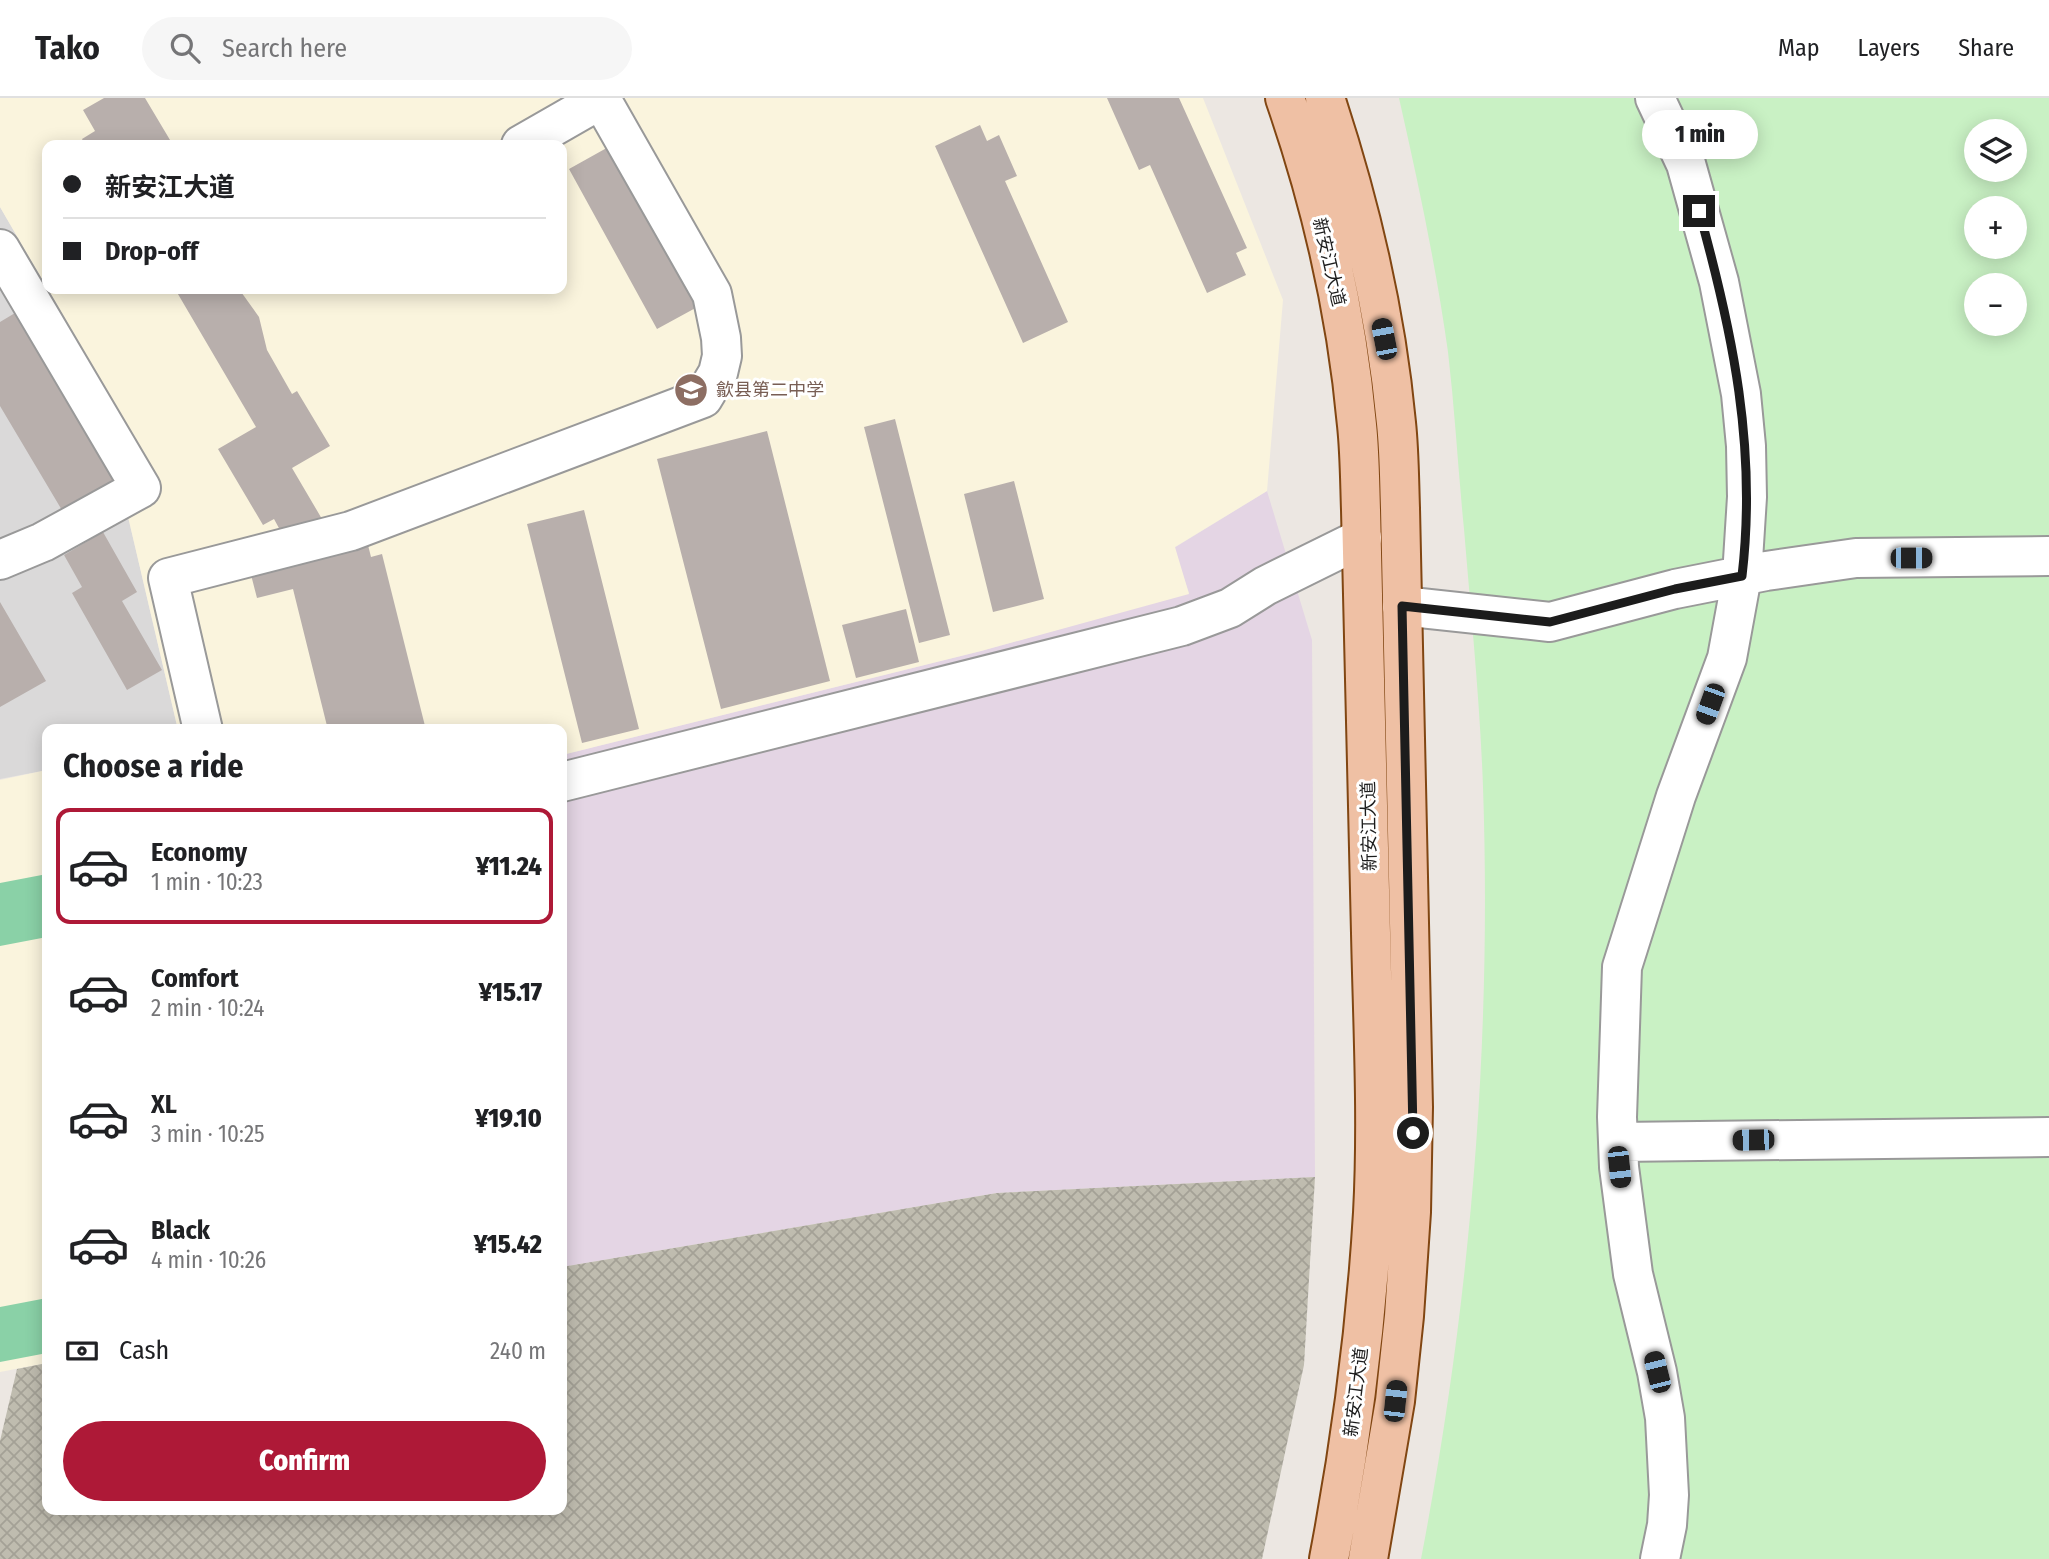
<!DOCTYPE html>
<html lang="en">
<head>
<meta charset="utf-8">
<style>
  body { margin:0; font-family:"Fira Sans Condensed","Noto Sans SC",sans-serif; background:#f6f6f6; color:#202124; height:100vh; display:flex; flex-direction:column; font-size:26px; white-space:nowrap }
  * { box-sizing:border-box; margin:0 }
  p { font-size:23px; color:#757577 }
  .icon { flex:none; width:38px; height:38px; fill:none; stroke:currentColor; stroke-width:2; stroke-linecap:round; stroke-linejoin:round }
  .map { position:relative; flex:1; overflow:hidden }
  .sheet { position:absolute; left:42px; top:626px; width:525px; height:791px; display:flex; flex-direction:column; background:#fff; border-radius:14px; box-shadow:0 4px 18px #0003 }
  .sheet>* { flex:none }
  .top-card { position:absolute; left:42px; top:42px; width:525px; height:154px; border-radius:14px; box-shadow:0 4px 18px #0003; display:grid; align-content:center; height:154px; padding:0 21px; background:#fff }
  .tools { position:absolute; left:1964px; top:21px; display:grid; gap:14px }
  .tools a { display:grid; place-items:center; width:63px; height:63px; border-radius:50%; background:#fff; box-shadow:0 4px 18px #0003; font-size:35px }
  .end { position:absolute; width:32px; height:32px; margin:-16px; border:9px solid #1c1c1c; background:#fff; box-shadow:0 0 0 4px #fff }
  .from { border-radius:50% }
  .bubble { position:absolute; height:49px; border-radius:24px; background:#fff; box-shadow:0 4px 18px #0003; font-size:23px; font-weight:800; line-height:49px; text-align:center }
  .car { position:absolute; width:21px; height:42px; margin:-21px -10px; border-radius:9px; box-shadow:0 0 5px 2px #0007; background:linear-gradient(#222 24%,#8ab4d8 0 40%,#222 0 76%,#8ab4d8 0 86%,#222 0) }
  .top-card b { display:flex; align-items:center; gap:24px; height:66px; font-size:26px }
  .top-card b+b { border-top:2px solid #e0e0e0 }
  .top-card i { width:18px; height:18px; background:#202124 }
  ul { padding:0; list-style:none }
  li { display:flex; align-items:center; gap:21px; height:116px; margin:0 14px 10px; padding:0 7px; border:4px solid transparent; border-radius:14px }
  li div { flex:1 }
  li b { display:block; font-size:26px }
  li em { font-style:normal; font-weight:800 }
  li.on { border-color:#ae1937 }
  li>.icon { width:63px; height:63px; stroke-width:1.5 }
  h2 { padding:0 21px; font-size:32px; line-height:84px }
  .pay { display:flex; align-items:center; gap:18px; height:77px; padding:0 21px; font-size:26px }
  .pay p { margin-inline-start:auto }
  .primary-button { display:flex; gap:14px; margin-top:auto; padding:14px 21px }
  .primary-button a { flex:1; height:80px; border-radius:42px; background:#ae1937; color:#fff; font-size:28px; font-weight:800; line-height:80px; text-align:center }
  header { display:flex; align-items:center; gap:42px; box-sizing:border-box; height:98px; padding:0 35px; background:#fff; border-bottom:2px solid #e0e0e0 }
  header strong { font-size:33px }
  nav { display:flex; gap:38px; margin-inline-start:auto; font-size:24px }
  .search { width:490px; height:63px; background:#f6f6f6; display:flex; align-items:center; gap:18px; box-sizing:border-box; padding:0 24px; border-radius:38px; color:#757577; font-size:26px }
  .map>svg:first-child { display:block }
  .residential { fill:#dad9d9 }
  .industrial { fill:#e4d5e4 }
  .education { fill:#faf4dd }
  .construction { fill:url(#construction-cross-hatch) }
  .park { fill:#c9f1c4; fill-rule:evenodd }
  .pitch { fill:#8ad1a7 }
  .building { fill:#b8afac }
  .lines { fill:none; stroke-linecap:round; stroke-linejoin:round }
  .minor-casing { stroke:#999; stroke-width:42 }
  .major-casing { stroke:#814612; stroke-width:42 }
  .minor { stroke:#fff; stroke-width:38 }
  .major { stroke:#efc0a4; stroke-width:38 }
  .route { stroke:#1c1c1c; stroke-width:9 }
  .labels { text-anchor:middle; stroke-width:6; stroke-linejoin:round; paint-order:stroke }
  .street-label { font-size:18px; fill:#1c1c1c; stroke:#fff }
  .education-label { font-size:18px; fill:#785e54; stroke:#fff; text-anchor:start }
</style>
</head>
<body>
<header>
<strong>Tako</strong>
<div class="search"><svg class="icon" aria-label="search" viewBox="0 0 24 24"><circle cx="10" cy="10" r="6"/><path d="M15 15l6 6"/></svg>Search here</div>
<nav><a>Map</a><a>Layers</a><a>Share</a></nav>
</header>
<div class="map">
<svg width="2049" height="1461" viewBox="0 0 2049 1461">
  <defs>
    <pattern id="construction-cross-hatch" width="8" height="8" patternUnits="userSpaceOnUse" patternTransform="scale(1.75)"><rect width="8" height="8" fill="#bfbcaf"/><path d="M0 0l8 8M0 8l8-8" fill="none" stroke="#a4a196"/></pattern>
  </defs>
  <rect width="100%" height="100%" fill="#ece7e2"/>
  <path class="residential" d="M0 109 159 382 126 410 178 632H47V672L0 681Z"/>
  <path class="industrial" d="M1267 393 1312 542 1315 1079 997 1095 562 1169V657L981 553 1189 495 1174 450Z"/>
  <path class="education" d="M0 0H1203L1283 202 1267 393 1175 449 1189 496 981 553 562 657V632H178L126 410 159 381 48 191H562V47H47V190L0 109Z
    M47 672V1265L0 1274V682Z"/>
  <path class="construction" d="M1315 1079 1304 1267 1262 1461H0V1343L17 1271 47 1265V1412H562V1169L997 1095Z"/>
  <path class="park" d="M1399 0H2049V1461H1421C1470 1206 1492 949 1483 689 1480 603 1471 517 1464 431 1458 372 1455 313 1448 254 1436 168 1418 84 1399 0ZM1976 33H2014V72H1976ZM1976 110H2014V149H1976ZM1976 187H2014V226H1976Z"/>
  <path class="pitch" d="M47 776V839L0 848V785Z
    M47 1200V1255L0 1264V1209Z"/>
  <path class="building" d="M104 0H145L173 47H85L82 41 95 33 83 12Z
    M1107 0H1179L1247 150 1236 155 1246 177 1207 195 1150 67 1139 72Z
    M980 27 987 43 999 37 1017 78 1005 83 1068 224 1023 245 935 48Z
    M612 47 701 207 657 231 569 71Z
    M175 191H239L259 219 267 252 292 296 297 293 330 348 292 370 322 421 286 443 274 421 263 427 218 351 256 329Z
    M20 212 126 390 69 424 0 308V224Z
    M895 321 950 537 919 545 864 329Z
    M767 333 830 583 721 611 657 361Z
    M1014 383 1044 501 993 514 964 396Z
    M584 412 639 631 582 645 527 426Z
    M103 434 137 494 122 503 162 572 127 592 72 495 82 489 64 457Z
    M366 439 371 459 382 456 426 632H328L293 491 257 500 249 469Z
    M0 504 46 583 0 609Z
    M906 511 919 564 856 580 842 527Z"/>
  <g class="lines">
    <g class="minor-casing">
      <path id="minor" d="M1655 0 1686 66 1719 184 1741 296 1746 348 1747 399 1742 478 1727 560 1676 698 1622 869 1617 1019 1619 1069 1633 1176 1657 1274 1665 1320 1669 1397 1667 1427 1660 1461
        M521 47 603 0
        M0 151 141 390 43 444 0 462
        M1402 508 1550 524 1675 491 1766 473 1856 460 2049 458
        M203 632 168 480 351 433 703 300 718 275 722 258 721 240 712 196 601 1
        M562 684 1182 528 1230 510 1265 488 1362 440
        M1618 1044 2049 1039"/>
    </g>
    <g class="major-casing">
      <path id="major" d="M1285 0C1321 104 1347 217 1357 327 1360 355 1360 384 1361 412 1365 553 1368 694 1371 835 1373 928 1378 1022 1373 1115 1366 1232 1351 1346 1329 1461
        M1325 0C1359 103 1386 217 1396 325 1399 353 1399 382 1400 410L1413 1009 1411 1114 1404 1218 1395 1303 1368 1461"/>
    </g>
    <use href="#minor" class="minor"/>
    <use href="#major" class="major"/>
  </g>
  <g class="lines">
    <path class="route" d="M1413 1035 1402 508 1550 524 1675 491 1742 478C1757 351 1733 235 1699 113"/>
  </g>
  <defs>
    <g id="school-disc" transform="scale(1.75)"><circle r="9.5" fill="#8d6e63" stroke="#fff"/><path d="M0-5L7-2L0 1L-7-2ZM-4 1L0 2.5L4 1V4Q0 6-4 4Z" fill="#fff"/></g>
  </defs>
  <g fill-rule="evenodd">
    <use href="#school-disc" x="691" y="292"/>
  </g>
  <g class="labels">
    <g class="street-label">
      <text transform="translate(1329 164) rotate(77)" y="6">新安江大道</text>
      <text transform="translate(1369 728) rotate(-91)" y="6">新安江大道</text>
      <text transform="translate(1356 1294) rotate(-83)" y="6">新安江大道</text>
    </g>
    <g class="education-label">
      <text x="716" y="298">歙县第二中学</text>
    </g>
  </g>
</svg>
<div class="tools">
<a><svg class="icon" aria-label="layers" viewBox="0 0 24 24"><path d="M12 4l9 5-9 5-9-5zM3 14l9 5 9-5"/></svg></a>
<a>+</a>
<a>−</a>
</div>
<i class="end from" style="left:1413px;top:1035px"></i>
<i class="end" style="left:1699px;top:113px"></i>
<div class="bubble" style="left:1642px;top:12px;width:116px">1 min</div>
<i class="car" style="left:1384px;top:241px;rotate:349deg"></i>
<i class="car" style="left:1911px;top:460px;rotate:90deg"></i>
<i class="car" style="left:1710px;top:606px;rotate:200deg"></i>
<i class="car" style="left:1753px;top:1042px;rotate:269deg"></i>
<i class="car" style="left:1619px;top:1069px;rotate:174deg"></i>
<i class="car" style="left:1657px;top:1274px;rotate:346deg"></i>
<i class="car" style="left:1395px;top:1303px;rotate:6deg"></i>
<div class="top-card">
<b><i class="from"></i>新安江大道</b>
<b><i></i>Drop-off</b>
</div>
<section class="sheet">
<h2>Choose a ride</h2>
<ul>
<li class="on"><svg class="icon" aria-label="car" viewBox="0 0 24 24"><path d="M5 17H2v-5l4-1 3-4h7l3 4 3 1v5h-3M9 17h6M6 11h13"/><circle cx="7" cy="17" r="2"/><circle cx="17" cy="17" r="2"/></svg><div><b>Economy</b><p>1 min · 10:23</p></div><em>¥11.24</em></li>
<li><svg class="icon" aria-label="car" viewBox="0 0 24 24"><path d="M5 17H2v-5l4-1 3-4h7l3 4 3 1v5h-3M9 17h6M6 11h13"/><circle cx="7" cy="17" r="2"/><circle cx="17" cy="17" r="2"/></svg><div><b>Comfort</b><p>2 min · 10:24</p></div><em>¥15.17</em></li>
<li><svg class="icon" aria-label="car" viewBox="0 0 24 24"><path d="M5 17H2v-5l4-1 3-4h7l3 4 3 1v5h-3M9 17h6M6 11h13"/><circle cx="7" cy="17" r="2"/><circle cx="17" cy="17" r="2"/></svg><div><b>XL</b><p>3 min · 10:25</p></div><em>¥19.10</em></li>
<li><svg class="icon" aria-label="car" viewBox="0 0 24 24"><path d="M5 17H2v-5l4-1 3-4h7l3 4 3 1v5h-3M9 17h6M6 11h13"/><circle cx="7" cy="17" r="2"/><circle cx="17" cy="17" r="2"/></svg><div><b>Black</b><p>4 min · 10:26</p></div><em>¥15.42</em></li>
</ul>
<div class="pay"><svg class="icon" aria-label="cash" viewBox="0 0 24 24"><path d="M3 7h18v10H3z"/><circle cx="12" cy="12" r="2"/></svg>Cash<p>240 m</p></div>
<div class="primary-button"><a>Confirm</a></div>
</section>
</div>
</body>
</html>
